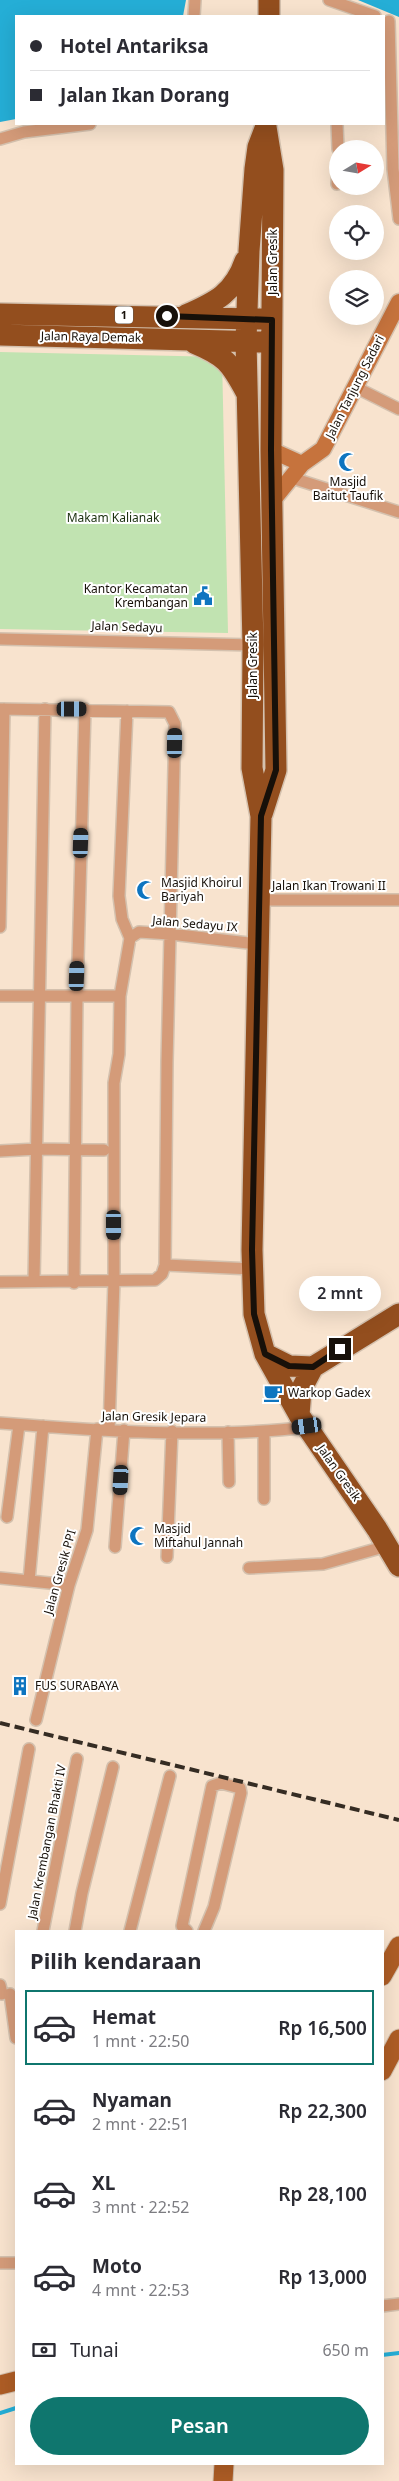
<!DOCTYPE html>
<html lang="id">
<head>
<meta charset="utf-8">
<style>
  body { margin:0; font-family:"Noto Sans",sans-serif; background:#f7f7f7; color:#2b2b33; height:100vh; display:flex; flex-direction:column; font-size:19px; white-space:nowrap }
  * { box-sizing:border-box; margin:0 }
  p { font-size:16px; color:#7c7c81 }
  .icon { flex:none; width:28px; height:28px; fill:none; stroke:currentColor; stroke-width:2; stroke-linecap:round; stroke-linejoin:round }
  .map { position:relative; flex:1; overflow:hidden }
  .panel { position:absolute; left:15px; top:1930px; width:369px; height:535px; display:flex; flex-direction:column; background:#fff; border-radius:0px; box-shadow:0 5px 20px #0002 }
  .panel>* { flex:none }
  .hud { position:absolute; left:15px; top:15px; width:370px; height:110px; border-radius:0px; box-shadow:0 5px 20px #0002; display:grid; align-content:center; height:110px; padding:0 15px; background:#fff }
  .needle { width:32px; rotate:79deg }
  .tools { position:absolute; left:329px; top:140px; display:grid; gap:10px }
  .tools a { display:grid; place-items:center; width:55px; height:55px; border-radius:50%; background:#fff; box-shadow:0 5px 20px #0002; font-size:25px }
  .end { position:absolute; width:22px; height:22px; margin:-11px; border:6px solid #171009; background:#fff; box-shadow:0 0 0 2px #fff }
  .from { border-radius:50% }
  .bubble { position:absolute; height:35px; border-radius:18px; background:#fff; box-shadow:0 5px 20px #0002; font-size:16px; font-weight:600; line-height:35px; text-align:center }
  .car { position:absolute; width:15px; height:30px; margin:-15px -8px; border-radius:6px; box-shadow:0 0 4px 1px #0007; background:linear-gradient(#222 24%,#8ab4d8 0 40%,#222 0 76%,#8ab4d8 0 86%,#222 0) }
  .hud b { display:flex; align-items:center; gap:18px; height:48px; font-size:19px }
  .hud b+b { border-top:1px solid #e1e1e2 }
  .hud i { width:12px; height:12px; background:#2b2b33 }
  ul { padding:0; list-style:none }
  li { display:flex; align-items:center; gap:15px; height:75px; margin:0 10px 8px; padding:0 5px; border:2px solid transparent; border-radius:0px }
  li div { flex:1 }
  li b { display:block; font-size:19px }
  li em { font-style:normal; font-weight:600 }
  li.selected { border-color:#0f766e }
  li>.icon { width:45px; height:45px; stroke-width:1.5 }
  h2 { padding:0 15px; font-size:22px; line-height:60px }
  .pay { display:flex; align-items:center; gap:12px; height:55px; padding:0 15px; font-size:19px }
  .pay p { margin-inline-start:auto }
  .action { display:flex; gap:10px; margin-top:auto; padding:10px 15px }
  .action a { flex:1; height:58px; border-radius:30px; background:#0f766e; color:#fff; font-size:20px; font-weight:600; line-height:58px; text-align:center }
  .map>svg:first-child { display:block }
  .green { fill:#c1e3b1 }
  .water { fill:#25aed6 }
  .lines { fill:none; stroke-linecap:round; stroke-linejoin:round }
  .stream { stroke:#25aed6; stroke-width:4 }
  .street-casing { stroke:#d4c1ae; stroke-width:14 }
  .secondary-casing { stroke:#d4c1ae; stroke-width:19 }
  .primary-casing { stroke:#d4c1ae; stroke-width:21 }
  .highway-casing { stroke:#d4c1ae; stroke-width:24 }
  .street { stroke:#d49b79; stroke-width:11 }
  .secondary { stroke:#c6733d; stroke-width:16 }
  .primary { stroke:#ae5d25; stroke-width:19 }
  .highway { stroke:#934e1e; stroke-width:21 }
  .rail { stroke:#352c23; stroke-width:4; stroke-dasharray:10 5; stroke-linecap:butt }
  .route { stroke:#171009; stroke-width:6 }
  .labels { text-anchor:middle; stroke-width:4; stroke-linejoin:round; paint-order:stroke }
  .shield { fill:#fff; stroke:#5d5853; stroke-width:1 }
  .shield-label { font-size:11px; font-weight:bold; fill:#171009 }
  .street-label { font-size:12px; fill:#171009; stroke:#fff }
  .poi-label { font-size:12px; fill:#171009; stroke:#fff; text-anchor:start }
  .park-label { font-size:12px; fill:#1b300f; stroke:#fff }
</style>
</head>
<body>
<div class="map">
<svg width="399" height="2481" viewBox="0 0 399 2481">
  <rect width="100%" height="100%" fill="#f8e3ce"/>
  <path class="green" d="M0 352 222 357 228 633 0 629Z"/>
  <path class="water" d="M0 0H186L183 16H16V119L0 122Z
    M358 0H399V17Z"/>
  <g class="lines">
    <path class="stream" d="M382 2355 399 2353
      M0 2413 16 2408"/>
    <g class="street-casing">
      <path id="street" d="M329 0 375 16
        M194 16 195 0
        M389 21 393 169 399 219
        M337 124 338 149
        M0 139 24 132 90 124
        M337 184 338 163
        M355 387 399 409
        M292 478 399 512
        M0 639 253 645
        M0 709 169 712 175 724 167 1062 165 1265
        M127 711 119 896 122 919 130 938
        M258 900H399
        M0 927 4 709
        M0 996H120L130 938 139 932 170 934 257 944
        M0 1151 37 1149 104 1150
        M34 1281 45 709
        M0 1282 155 1280 162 1274 165 1265 252 1269
        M74 1283 77 996 85 709
        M0 1423C98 1431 210 1439 307 1427
        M109 1430 114 1281V1083L119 1054 120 996
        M228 1432 229 1482
        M264 1499V1431
        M7 1517 19 1425
        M115 1547 124 1430
        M167 1557 172 1431
        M249 1568 323 1564 387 1546
        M0 1578 69 1585
        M29 1581 43 1426
        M36 1720 69 1585 87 1530 97 1429
        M0 1904 29 1749
        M43 1931 77 1759
        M75 1931 82 1893 113 1767
        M130 1931 170 1776
        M187 1931 182 1926 212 1786 221 1783 240 1788 241 1793 214 1907 204 1931
        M0 1985 2 1994
        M10 1994 16 2038
        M0 2263H16
        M382 2306 399 2304"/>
    </g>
    <g class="secondary-casing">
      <path id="secondary" d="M271 450 302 464
        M273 500 302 464 323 449 399 302"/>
    </g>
    <g class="primary-casing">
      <path id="primary" d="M382 1976 399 1946
        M382 2071 399 2039
        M0 2385 16 2381
        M223 2481 224 2464"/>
    </g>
    <g class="highway-casing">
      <path id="highway" d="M269 0V16
        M266 126 258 147 255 169 249 251 246 341 253 645 252 768 261 816 252 1250 254 1314 265 1354 299 1415 377 1529 399 1566
        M0 314 262 319
        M186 315C216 302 234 293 245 261
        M0 335 261 342
        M194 343C225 356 230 362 246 392
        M262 814 276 770 271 450 273 170 266 127
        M265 1354 289 1366 313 1367
        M299 1415 301 1390 313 1367 399 1314"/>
    </g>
    <use href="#street" class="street"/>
    <use href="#secondary" class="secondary"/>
    <use href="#primary" class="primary"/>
    <use href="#highway" class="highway"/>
    <path class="rail" d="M0 1723 399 1820"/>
  </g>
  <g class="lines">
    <path class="route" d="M167 316 272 320 271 450 276 770 261 816 252 1250 254 1314 265 1354 289 1366 313 1367 340 1349"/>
  </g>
  <defs>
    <g id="mosque-bare" transform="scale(1.5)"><path d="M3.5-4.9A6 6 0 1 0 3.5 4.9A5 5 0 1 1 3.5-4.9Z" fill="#0e75c0" stroke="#fff" stroke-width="2.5" paint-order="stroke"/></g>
    <g id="civic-bare" transform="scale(1.5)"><path d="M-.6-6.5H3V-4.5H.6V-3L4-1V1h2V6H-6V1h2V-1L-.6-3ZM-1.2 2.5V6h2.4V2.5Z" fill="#0e75c0" stroke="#fff" stroke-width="2.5" paint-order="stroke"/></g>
    <g id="cafe-bare" transform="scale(1.5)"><path d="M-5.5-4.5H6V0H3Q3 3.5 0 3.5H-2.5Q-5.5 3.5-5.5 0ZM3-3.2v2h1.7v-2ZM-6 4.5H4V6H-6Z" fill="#0e75c0" stroke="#fff" stroke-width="2.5" paint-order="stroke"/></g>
    <g id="building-bare" transform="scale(1.5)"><path d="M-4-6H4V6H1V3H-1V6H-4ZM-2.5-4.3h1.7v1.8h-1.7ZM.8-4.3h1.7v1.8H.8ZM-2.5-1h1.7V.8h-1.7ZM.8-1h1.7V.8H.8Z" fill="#0e75c0" stroke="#fff" stroke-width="2.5" paint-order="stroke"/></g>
  </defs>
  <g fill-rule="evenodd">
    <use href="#mosque-bare" x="348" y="462"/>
    <use href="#civic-bare" x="203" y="596"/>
    <use href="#mosque-bare" x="146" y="890"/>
    <use href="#cafe-bare" x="273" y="1393"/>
    <use href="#mosque-bare" x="139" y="1536"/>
    <use href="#building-bare" x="20" y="1686"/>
  </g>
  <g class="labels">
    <rect class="shield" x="115" y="306.5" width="18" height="17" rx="4"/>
    <g class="shield-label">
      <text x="124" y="319">1</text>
    </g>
    <g class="street-label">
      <text transform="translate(273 262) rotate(-90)" y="4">Jalan Gresik</text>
      <text transform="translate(91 337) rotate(1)" y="4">Jalan Raya Demak</text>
      <text transform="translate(355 387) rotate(-63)" y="4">Jalan Tanjung Sadari</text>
      <text transform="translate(127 627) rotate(2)" y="4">Jalan Sedayu</text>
      <text transform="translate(253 665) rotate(-90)" y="4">Jalan Gresik</text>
      <text x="329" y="890">Jalan Ikan Trowani II</text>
      <text transform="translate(195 924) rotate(5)" y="4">Jalan Sedayu IX</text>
      <text transform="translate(154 1417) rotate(1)" y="4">Jalan Gresik Jepara</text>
      <text transform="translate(339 1473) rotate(55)" y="4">Jalan Gresik</text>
      <text transform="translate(60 1572) rotate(-74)" y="4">Jalan Gresik PPI</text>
      <text transform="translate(47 1842) rotate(-79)" y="4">Jalan Krembangan Bhakti IV</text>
    </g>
    <g class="poi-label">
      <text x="348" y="486" text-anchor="middle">Masjid<tspan x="348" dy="14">Baitut Taufik</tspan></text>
      <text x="188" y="593" text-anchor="end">Kantor Kecamatan<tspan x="188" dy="14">Krembangan</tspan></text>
      <text x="161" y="887">Masjid Khoirul<tspan x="161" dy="14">Bariyah</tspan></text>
      <text x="288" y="1397">Warkop Gadex</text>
      <text x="154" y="1533">Masjid<tspan x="154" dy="14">Miftahul Jannah</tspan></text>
      <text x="35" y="1690">FUS SURABAYA</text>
    </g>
    <g class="park-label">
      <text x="113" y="522">Makam Kalianak</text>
    </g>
  </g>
</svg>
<div class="tools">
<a><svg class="needle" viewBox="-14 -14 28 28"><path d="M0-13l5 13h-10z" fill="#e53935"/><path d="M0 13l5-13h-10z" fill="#7c7c81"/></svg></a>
<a><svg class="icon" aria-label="locate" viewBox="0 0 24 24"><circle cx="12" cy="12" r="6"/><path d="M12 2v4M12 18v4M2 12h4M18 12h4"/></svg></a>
<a><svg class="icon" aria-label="layers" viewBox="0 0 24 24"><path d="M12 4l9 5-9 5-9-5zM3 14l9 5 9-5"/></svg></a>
</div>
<i class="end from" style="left:167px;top:316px"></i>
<i class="end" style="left:340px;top:1349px"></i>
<div class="bubble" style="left:299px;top:1276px;width:82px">2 mnt</div>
<i class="car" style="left:72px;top:709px;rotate:90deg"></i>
<i class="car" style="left:175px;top:743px;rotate:1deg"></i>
<i class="car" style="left:81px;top:843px;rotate:2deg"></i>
<i class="car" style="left:77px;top:976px;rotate:2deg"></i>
<i class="car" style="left:114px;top:1225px;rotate:180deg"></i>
<i class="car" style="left:307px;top:1426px;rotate:262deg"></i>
<i class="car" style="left:121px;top:1480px;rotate:183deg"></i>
<div class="hud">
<b><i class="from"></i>Hotel Antariksa</b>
<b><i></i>Jalan Ikan Dorang</b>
</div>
<section class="panel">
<h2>Pilih kendaraan</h2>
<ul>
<li class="selected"><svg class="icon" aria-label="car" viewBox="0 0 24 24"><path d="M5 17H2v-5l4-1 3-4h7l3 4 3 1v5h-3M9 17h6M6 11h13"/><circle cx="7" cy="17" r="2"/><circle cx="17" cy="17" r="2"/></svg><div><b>Hemat</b><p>1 mnt · 22:50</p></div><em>Rp 16,500</em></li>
<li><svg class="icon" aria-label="car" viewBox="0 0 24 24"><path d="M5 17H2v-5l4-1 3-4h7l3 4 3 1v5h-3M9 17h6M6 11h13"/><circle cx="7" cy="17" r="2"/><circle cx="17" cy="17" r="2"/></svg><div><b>Nyaman</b><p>2 mnt · 22:51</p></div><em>Rp 22,300</em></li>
<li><svg class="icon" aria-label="car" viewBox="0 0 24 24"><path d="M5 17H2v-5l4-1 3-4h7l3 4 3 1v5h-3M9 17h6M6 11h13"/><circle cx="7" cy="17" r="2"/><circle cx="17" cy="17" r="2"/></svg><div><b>XL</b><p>3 mnt · 22:52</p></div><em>Rp 28,100</em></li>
<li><svg class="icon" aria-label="car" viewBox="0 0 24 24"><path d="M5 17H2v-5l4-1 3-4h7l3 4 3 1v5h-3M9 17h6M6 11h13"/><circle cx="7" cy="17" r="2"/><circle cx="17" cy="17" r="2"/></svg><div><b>Moto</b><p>4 mnt · 22:53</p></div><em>Rp 13,000</em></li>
</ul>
<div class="pay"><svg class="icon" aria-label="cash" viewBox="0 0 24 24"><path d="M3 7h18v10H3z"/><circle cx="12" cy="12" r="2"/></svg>Tunai<p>650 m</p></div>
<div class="action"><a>Pesan</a></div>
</section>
</div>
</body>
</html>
